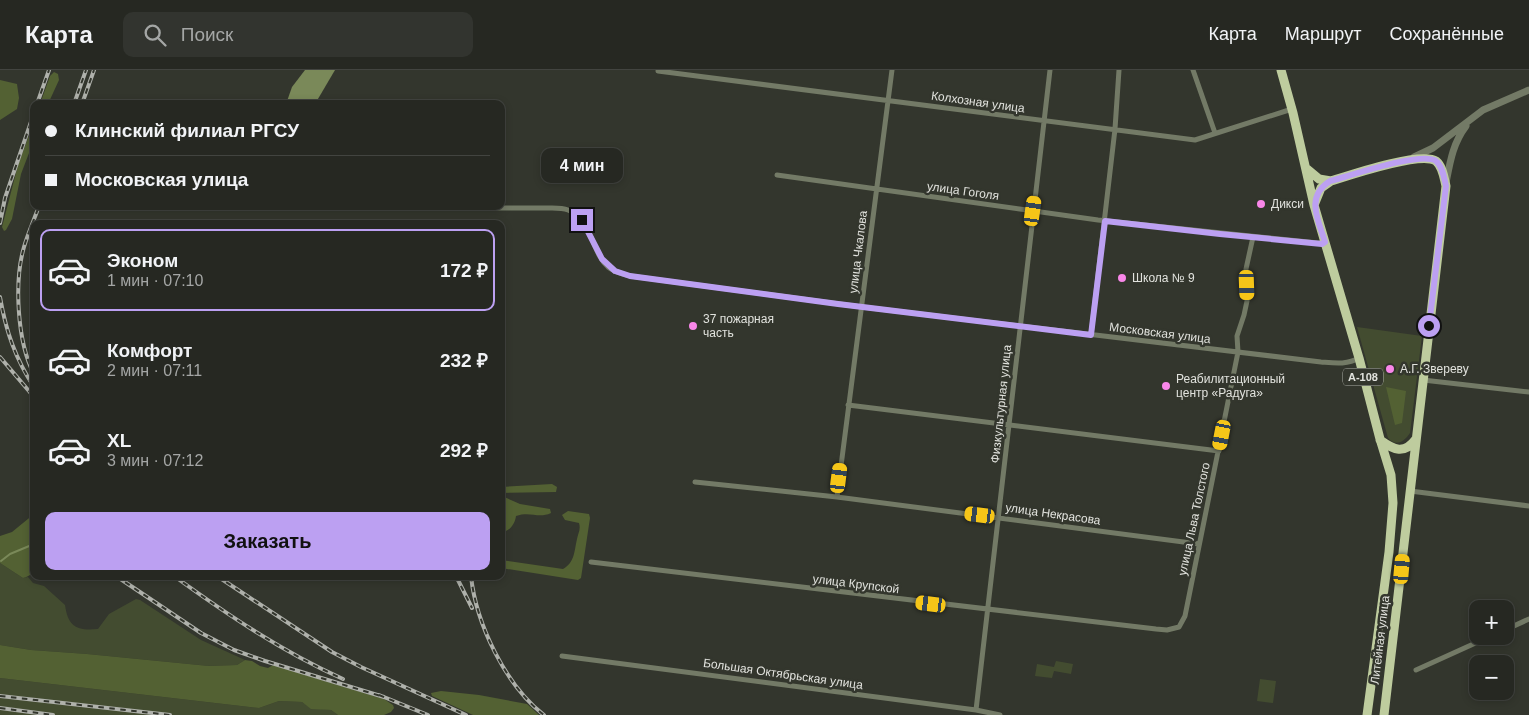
<!DOCTYPE html>
<html lang="ru">
<head>
<meta charset="utf-8">
<style>
  body { margin:0; font-family:Arial,sans-serif; background:#32342f; color:#f1f3f6; height:100vh; display:flex; flex-direction:column; font-size:19px; white-space:nowrap }
  * { box-sizing:border-box; margin:0 }
  p { font-size:16px; color:#a4a6a5 }
  .icon { flex:none; width:28px; height:28px; fill:none; stroke:currentColor; stroke-width:2; stroke-linecap:round; stroke-linejoin:round }
  .map { position:relative; flex:1; overflow:hidden }
  .sheet { position:absolute; left:30px; top:150px; width:475px; height:360px; display:flex; flex-direction:column; background:#262822; border-radius:10px; box-shadow:0 2px 8px #0003,0 0 0 1px #424440 }
  .sheet>* { flex:none }
  .guide { position:absolute; left:30px; top:30px; width:475px; height:110px; border-radius:10px; box-shadow:0 2px 8px #0003,0 0 0 1px #424440; display:grid; align-content:center; height:110px; padding:0 15px; background:#262822 }
  .controls { position:absolute; left:1469px; top:530px; display:grid; gap:10px }
  .controls a { display:grid; place-items:center; width:45px; height:45px; border-radius:10px; background:#262822; box-shadow:0 2px 8px #0003,0 0 0 1px #424440; font-size:25px }
  .end { position:absolute; width:22px; height:22px; margin:-11px; border:6px solid #bca0f2; background:#111; box-shadow:0 0 0 2px #111 }
  .from { border-radius:50% }
  .bubble { position:absolute; height:35px; border-radius:10px; background:#262822; box-shadow:0 2px 8px #0003,0 0 0 1px #424440; font-size:16px; font-weight:700; line-height:35px; text-align:center }
  .car { position:absolute; width:15px; height:30px; margin:-15px -8px; border-radius:6px; box-shadow:0 0 4px 1px #0007; background:linear-gradient(#f5c518 24%,#345 0 40%,#f5c518 0 76%,#345 0 86%,#f5c518 0) }
  .guide b { display:flex; align-items:center; gap:18px; height:48px; font-size:19px }
  .guide b+b { border-top:1px solid #424440 }
  .guide i { width:12px; height:12px; background:#f1f3f6 }
  ul { padding:9px 0 0; list-style:none }
  li { display:flex; align-items:center; gap:15px; height:82px; margin:0 10px 8px; padding:0 5px; border:2px solid transparent; border-radius:10px }
  li div { flex:1 }
  li b { display:block; font-size:19px }
  li em { font-style:normal; font-weight:700 }
  li.on { border-color:#bca0f2 }
  li>.icon { width:45px; height:45px; stroke-width:1.5 }
  .primary-button { display:flex; gap:10px; margin-top:auto; padding:10px 15px }
  .primary-button a { flex:1; height:58px; border-radius:10px; background:#bca0f2; color:#111; font-size:20px; font-weight:700; line-height:58px; text-align:center }
  header { display:flex; align-items:center; gap:30px; box-sizing:border-box; height:70px; padding:0 25px; background:#262822; border-bottom:1px solid #424440 }
  header strong { font-size:24px }
  nav { display:flex; gap:28px; margin-inline-start:auto; font-size:18px }
  .search { width:350px; height:45px; background:#32342f; display:flex; align-items:center; gap:12px; box-sizing:border-box; padding:0 18px; border-radius:10px; color:#a4a6a5; font-size:19px }
  .map>svg:first-child { display:block }
  .green { fill:#434c30 }
  .forest { fill:#536133 }
  .water { fill:#7a8959 }
  .lines { fill:none; stroke-linecap:round; stroke-linejoin:round }
  .stream { stroke:#7a8959; stroke-width:2 }
  .minor { stroke:#737a66; stroke-width:5 }
  .tertiary { stroke:#737a66; stroke-width:7 }
  .trunk { stroke:#becc9e; stroke-width:9 }
  .rail-casing { stroke:#afb1ab; stroke-width:4 }
  .rail { stroke:#33362d; stroke-width:2; stroke-dasharray:5.5; stroke-linecap:butt }
  .route { stroke:#bca0f2; stroke-width:6 }
  .poi-dot { fill:#f987e9; stroke:#33362d; stroke-width:2 }
  .labels { text-anchor:middle; stroke-width:5; stroke-linejoin:round; paint-order:stroke }
  .shield { fill:#33362d; stroke:#adaea8; stroke-width:1 }
  .shield-label { font-size:11px; font-weight:bold; fill:#e1e2dd }
  .street-label { font-size:12px; fill:#e1e2dd; stroke:#33362d }
  .poi-label { font-size:12px; fill:#e1e2dd; stroke:#33362d; text-anchor:start }
</style>
</head>
<body>
<header>
<strong>Карта</strong>
<div class="search"><svg class="icon" aria-label="search" viewBox="0 0 24 24"><circle cx="10" cy="10" r="6"/><path d="M15 15l6 6"/></svg>Поиск</div>
<nav><a>Карта</a><a>Маршрут</a><a>Сохранённые</a></nav>
</header>
<div class="map">
<svg width="1529" height="645" viewBox="0 0 1529 645">
  <rect width="100%" height="100%" fill="#33362d"/>
  <path class="green" d="M1357 257 1422 266 1410 363C1404 372 1396 377 1388 368Z
    M0 493 23 508 28 507 33 513 44 516 65 535C68 557 77 561 98 559L109 544 136 529 140 530 201 570 245 590 237 595 209 596 87 584 31 580 0 575Z
    M1056 591 1073 594 1071 604 1054 601 1052 608 1035 606 1037 594 1054 597Z
    M0 608 259 638 279 631 302 632 311 638 331 640 338 645H0Z
    M1260 609 1276 611 1273 633 1257 631Z"/>
  <path class="forest" d="M54 2 58 4 59 10 48 34H40L50 6Z
    M0 10 17 14 19 28 17 39 0 50Z
    M34 52V70L21 104 12 149 6 160 4 161 2 157 18 95Z
    M1386 317 1406 321 1402 353 1395 355Z
    M552 414 557 417 556 422 501 423 502 426 520 434 550 439 551 443C538 449 531 441 516 446 515 454 510 461 501 463V417Z
    M568 441 589 444 590 448 581 508 578 510 501 498V490L563 499C575 492 574 482 577 469 578 463 581 460 579 453L565 450 562 445Z
    M34 444V496C32 503 31 506 23 508L0 493V466L12 462Z
    M0 575 31 580 87 584 209 596 237 595 245 590 252 591 260 596 268 598 273 595 384 629 393 635 394 638 391 642 384 645H338L331 640 311 639 302 632 279 631 259 638 0 608Z
    M441 621 479 625 527 634 539 645H473L432 626 431 623Z"/>
  <path class="water" d="M305 0H335L315 34H286L292 17Z"/>
  <g class="lines">
    <path class="stream" d="M1 491 10 484 34 474"/>
    <path class="minor" d="M1193 0 1215 63
      M658 1 1195 70 1292 39
      M777 105 1098 150 1318 173 1325 172
      M305 136 432 138H552C557 138 563 138 568 140 592 149 591 182 608 197 614 202 623 204 630 206L862 237 1321 292C1334 293 1347 295 1359 288
      M1091 265 1115 59 1119 0
      M1423 310 1529 322
      M848 335 1219 381
      M695 412 837 427 1199 474
      M1410 421 1529 436
      M837 427 892 0
      M591 492 1156 559 1167 560 1179 557 1185 546 1238 282 1237 266 1244 245 1247 231 1246 199 1253 167
      M1505 560 1529 549
      M562 586 976 640 1000 645
      M1416 600 1491 566
      M976 640 1050 0"/>
    <path class="tertiary" d="M1414 87 1433 78 1483 40 1529 20
      M1446 113C1450 92 1453 73 1466 56"/>
    <path class="trunk" d="M1281 0 1293 43 1314 135 1359 288 1380 369 1391 405 1393 433 1389 482 1367 645
      M1307 99 1319 109 1331 111
      M1314 135 1321 118 1331 111C1350 105 1421 81 1436 91 1443 97 1444 108 1446 116L1384 645
      M1380 370C1394 380 1404 385 1416 369"/>
    <g class="rail-casing">
      <path id="rail" d="M37 34 49 0
        M74 34 86 0
        M82 34 94 0
        M0 153 5 128 34 43
        M0 227C6 261 15 288 34 317
        M0 287 34 327
        M34 304C17 272 14 211 24 177 28 163 34 150 39 136
        M116 506 201 563 234 580 265 591 384 627
        M174 506C228 545 281 581 343 609
        M217 506 332 582 361 597 466 645
        M456 506 472 538
        M471 506C476 554 506 616 544 645
        M379 625 428 645
        M0 626 170 645
        M0 638 53 645"/>
    </g>
    <use href="#rail" class="rail"/>
  </g>
  <g class="lines">
    <path class="route" d="M582 150 602 189 615 201 630 206 838 234 1091 265 1105 151 1220 164 1322 174 1325 172C1318 149 1305 127 1330 111 1350 106 1421 81 1436 91 1443 97 1444 108 1446 116L1429 256"/>
  </g>
  <g class="poi-dot">
    <circle cx="1261" cy="134" r="5"/>
    <circle cx="1122" cy="208" r="5"/>
    <circle cx="693" cy="256" r="5"/>
    <circle cx="1390" cy="299" r="5"/>
    <circle cx="1166" cy="316" r="5"/>
  </g>
  <g class="labels">
    <rect class="shield" x="1343" y="298.5" width="40" height="17" rx="4"/>
    <g class="shield-label">
      <text x="1363" y="311">А-108</text>
    </g>
    <g class="street-label">
      <text transform="translate(978 32) rotate(8)" y="4">Колхозная улица</text>
      <text transform="translate(963 121) rotate(8)" y="4">улица Гоголя</text>
      <text transform="translate(858 182) rotate(-83)" y="4">улица Чкалова</text>
      <text transform="translate(1160 263) rotate(7)" y="4">Московская улица</text>
      <text transform="translate(1001 334) rotate(-84)" y="4">Физкультурная улица</text>
      <text transform="translate(1053 444) rotate(8)" y="4">улица Некрасова</text>
      <text transform="translate(1194 449) rotate(-78)" y="4">улица Льва Толстого</text>
      <text transform="translate(856 514) rotate(7)" y="4">улица Крупской</text>
      <text transform="translate(1380 570) rotate(-83)" y="4">Литейная улица</text>
      <text transform="translate(783 604) rotate(8)" y="4">Большая Октябрьская улица</text>
    </g>
    <g class="poi-label">
      <text x="1271" y="138">Дикси</text>
      <text x="1132" y="212">Школа № 9</text>
      <text x="703" y="253">37 пожарная<tspan x="703" dy="14">часть</tspan></text>
      <text x="1400" y="303">А.Г. Звереву</text>
      <text x="1176" y="313">Реабилитационный<tspan x="1176" dy="14">центр «Радуга»</tspan></text>
    </g>
  </g>
</svg>
<div class="controls">
<a>+</a>
<a>−</a>
</div>
<i class="end from" style="left:1429px;top:256px"></i>
<i class="end" style="left:582px;top:150px"></i>
<div class="bubble" style="left:541px;top:78px;width:82px">4 мин</div>
<i class="car" style="left:1033px;top:141px;rotate:8deg"></i>
<i class="car" style="left:1247px;top:215px;rotate:178deg"></i>
<i class="car" style="left:1222px;top:365px;rotate:191deg"></i>
<i class="car" style="left:839px;top:408px;rotate:7deg"></i>
<i class="car" style="left:980px;top:445px;rotate:277deg"></i>
<i class="car" style="left:1402px;top:499px;rotate:5deg"></i>
<i class="car" style="left:931px;top:534px;rotate:277deg"></i>
<div class="guide">
<b><i class="from"></i>Клинский филиал РГСУ</b>
<b><i></i>Московская улица</b>
</div>
<section class="sheet">
<ul>
<li class="on"><svg class="icon" aria-label="car" viewBox="0 0 24 24"><path d="M5 17H2v-5l4-1 3-4h7l3 4 3 1v5h-3M9 17h6M6 11h13"/><circle cx="7" cy="17" r="2"/><circle cx="17" cy="17" r="2"/></svg><div><b>Эконом</b><p>1 мин · 07:10</p></div><em>172 ₽</em></li>
<li><svg class="icon" aria-label="car" viewBox="0 0 24 24"><path d="M5 17H2v-5l4-1 3-4h7l3 4 3 1v5h-3M9 17h6M6 11h13"/><circle cx="7" cy="17" r="2"/><circle cx="17" cy="17" r="2"/></svg><div><b>Комфорт</b><p>2 мин · 07:11</p></div><em>232 ₽</em></li>
<li><svg class="icon" aria-label="car" viewBox="0 0 24 24"><path d="M5 17H2v-5l4-1 3-4h7l3 4 3 1v5h-3M9 17h6M6 11h13"/><circle cx="7" cy="17" r="2"/><circle cx="17" cy="17" r="2"/></svg><div><b>XL</b><p>3 мин · 07:12</p></div><em>292 ₽</em></li>
</ul>
<div class="primary-button"><a>Заказать</a></div>
</section>
</div>
</body>
</html>
